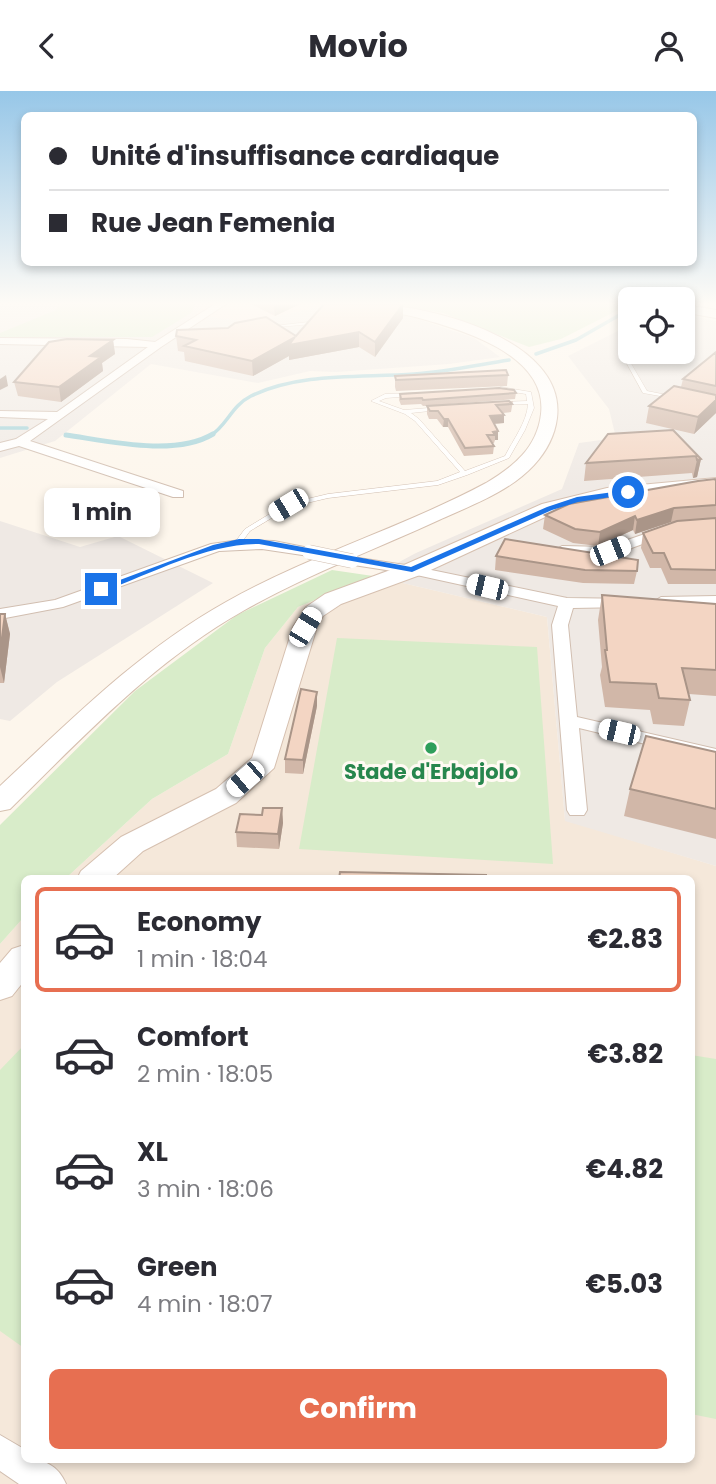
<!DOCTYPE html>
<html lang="en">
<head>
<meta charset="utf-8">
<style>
  body { margin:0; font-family:Poppins,sans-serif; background:#f2f2f3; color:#2b2b33; height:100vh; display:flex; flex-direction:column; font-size:26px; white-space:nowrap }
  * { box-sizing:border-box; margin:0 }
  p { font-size:23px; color:#7c7c81 }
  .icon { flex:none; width:38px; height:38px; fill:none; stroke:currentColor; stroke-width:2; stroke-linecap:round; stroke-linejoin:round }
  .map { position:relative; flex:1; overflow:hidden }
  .details { position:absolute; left:21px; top:784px; width:674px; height:588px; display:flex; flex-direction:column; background:#fff; border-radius:10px; box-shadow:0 4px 10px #0003 }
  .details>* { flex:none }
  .guide { position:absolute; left:21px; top:21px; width:676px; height:154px; border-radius:10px; box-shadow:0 4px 10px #0003; display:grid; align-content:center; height:154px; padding:0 28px; background:#fff }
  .controls { position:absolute; left:618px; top:196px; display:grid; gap:14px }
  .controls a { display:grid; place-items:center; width:77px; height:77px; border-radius:10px; background:#fff; box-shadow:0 4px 10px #0003; font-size:35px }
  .end { position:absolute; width:32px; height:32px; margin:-16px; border:9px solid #1a73e8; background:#fff; box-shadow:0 0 0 4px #fff }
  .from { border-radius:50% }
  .bubble { position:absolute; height:49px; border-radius:10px; background:#fff; box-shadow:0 4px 10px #0003; font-size:23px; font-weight:700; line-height:49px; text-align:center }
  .car { position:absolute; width:21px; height:42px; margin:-21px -10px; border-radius:9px; box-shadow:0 0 5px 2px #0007; background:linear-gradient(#fff 24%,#345 0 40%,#fff 0 76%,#345 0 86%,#fff 0) }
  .guide b { display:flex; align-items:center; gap:24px; height:66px; font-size:26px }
  .guide b+b { border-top:2px solid #e1e1e2 }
  .guide i { width:18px; height:18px; background:#2b2b33 }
  ul { padding:12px 0 0; list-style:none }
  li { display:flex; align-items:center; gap:21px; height:105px; margin:0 14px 10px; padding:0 14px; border:4px solid transparent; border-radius:10px }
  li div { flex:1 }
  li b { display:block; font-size:26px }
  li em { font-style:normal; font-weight:700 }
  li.active { border-color:#e76f51 }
  li>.icon { width:63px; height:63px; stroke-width:1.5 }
  .primary-button { display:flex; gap:14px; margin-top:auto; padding:14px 28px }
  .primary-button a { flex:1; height:80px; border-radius:10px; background:#e76f51; color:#fff; font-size:28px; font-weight:700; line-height:80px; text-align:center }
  header { display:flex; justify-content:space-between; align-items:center; height:91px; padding:0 28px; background:#fff; font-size:32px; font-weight:700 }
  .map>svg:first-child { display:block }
  .residential { fill:#f5e8da }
  .commercial { fill:#fde8e0 }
  .industrial { fill:#efe9e4 }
  .green { fill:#d8ecc9 }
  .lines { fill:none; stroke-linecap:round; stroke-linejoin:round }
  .stream-far1 { stroke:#a5d3da; stroke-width:3.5 }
  .stream { stroke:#a5d3da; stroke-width:5 }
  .lane-casing { stroke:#d1beb0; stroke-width:1 }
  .street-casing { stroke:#d1beb0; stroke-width:2 }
  .secondary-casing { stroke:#d6c0b0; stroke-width:2 }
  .lane { fill:#fff; fill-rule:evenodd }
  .street { fill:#fff; fill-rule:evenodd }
  .secondary { fill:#fff; fill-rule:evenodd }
  .street-bridge-casing { stroke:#d1beb0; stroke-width:15; stroke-linecap:butt }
  .street-bridge { stroke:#fff; stroke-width:14 }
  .wall { fill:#d1b7a8 }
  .shaded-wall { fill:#aa9588 }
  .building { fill:#f3d5c3; stroke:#aa9588; stroke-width:2 }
  .route { fill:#1a73e8 }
  .leisure-dot { fill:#2e9e5b; stroke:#fffaf3; stroke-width:2.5 }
  .labels { text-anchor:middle; stroke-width:6; stroke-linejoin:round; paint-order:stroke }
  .leisure-label { font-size:21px; font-weight:bold; fill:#27864d; stroke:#fffaf3 }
</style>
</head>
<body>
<header><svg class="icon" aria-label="back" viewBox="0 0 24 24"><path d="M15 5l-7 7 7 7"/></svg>Movio<svg class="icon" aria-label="person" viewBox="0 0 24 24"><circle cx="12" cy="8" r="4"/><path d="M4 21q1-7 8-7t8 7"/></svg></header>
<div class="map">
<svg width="716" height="1393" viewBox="0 0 716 1393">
  <rect width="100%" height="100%" fill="#fdf6ec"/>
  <path class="residential" d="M373 485 547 526 565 729 716 775V1393H0V853L24 826V1368H691V788L66 787 152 708 228 663 265 557 298 516Z"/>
  <path class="commercial" d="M204 213H335L249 231 195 224Z"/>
  <path class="industrial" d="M0 213H204L196 224 249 231 335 213 388 218 474 247 500 266 449 273 336 281 310 280 258 292 151 273 55 350 0 367Z
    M683 223 716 230V775L565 730 547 526 373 485 416 462 562 398 579 352 616 347 609 318 568 265 630 234V261H682Z
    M0 430 80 456 118 445 213 492 57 591 10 630 0 628Z"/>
  <path class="green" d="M61 213H196L191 222 152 246H0V242L56 219Z
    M391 213H630L561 248 529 256 443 222Z
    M332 479 373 485 298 516 265 557 228 663 152 708 66 787 24 788V826L0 853V734L135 600 237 524Z
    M337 547 537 556 553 773 299 758Z
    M24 954V1257L0 1240V979Z
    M691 964 716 968V1328L691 1323Z"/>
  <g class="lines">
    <path class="stream-far1" d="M536 263 576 249 630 218
      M0 337H27
      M66 344 73 345
      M210 345C227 335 231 315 251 305 301 281 361 287 414 283 446 281 477 274 509 269"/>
    <path class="stream" d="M66 344C108 350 175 366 213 343"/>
    <g class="lane-casing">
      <path id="lane" d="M310 231 312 233 267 237 265 236Z
        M625 269H629L647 300 677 306V308L643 302Z
        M501 296 531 301 534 317 525 339 509 367 467 384 438 394 328 407 290 416 250 440 241 452 239 453 235 451 245 438 286 413 328 403 437 390 460 381 415 330 405 323 371 310 385 303 414 302V304L412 305 386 307 379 310 404 319 441 316V318L439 319 411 322 419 328 465 380 505 365C513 349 527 331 528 313L498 314 497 313 500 311 527 310 526 303 499 299V297Z"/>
    </g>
    <g class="street-casing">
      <path id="street" d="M215 213H226L161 256 30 350 183 400V406H173L19 355 0 360V352L16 348 48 328 0 326V320L57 321 148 256 0 253V247L127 248 155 251Z
        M716 430V438L673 442 615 463 598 466 562 463 555 459 562 455 607 456 671 434Z
        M240 449 274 450 314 458 316 461 309 465 262 458 219 460 63 516 0 528V518L55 509 211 453Z
        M352 466 412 475 567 507 632 508 635 511 632 514 627 516 573 517 568 534 577 626 716 658V670L579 637 587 719 584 724H570L567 719 552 534 558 515 412 483 347 473 345 470Z
        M716 505V515L661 516 653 511 661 506Z
        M0 1344 24 1358V1368C44 1368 58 1374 66 1393H19L0 1380Z"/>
    </g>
    <g class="secondary-casing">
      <path id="secondary" d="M368 213C427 213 567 248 557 327 555 344 546 361 534 374 509 401 472 414 439 429 374 459 306 484 243 520 153 571 83 646 10 718L0 720V695C71 629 140 559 226 511 309 464 402 437 486 392 513 376 537 357 541 323 548 263 460 238 415 226 401 222 379 222 368 213Z
        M682 213 716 219V227L682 221Z
        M716 387V399L607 409 556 421 420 484 341 513 323 525 317 536 274 677 236 712 143 760 112 788H77L81 780 121 746 216 698 252 667 293 536 306 516 325 503 404 474 542 413 607 397Z
        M24 854V890L12 905 0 909V872L12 858Z"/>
    </g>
    <use href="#lane" class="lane"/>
    <use href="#street" class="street"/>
    <use href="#secondary" class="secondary"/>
    <g class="street-bridge-casing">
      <path id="street-bridge" d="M309 461 352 470"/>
    </g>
    <use href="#street-bridge" class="street-bridge"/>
  </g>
  <path class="wall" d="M251 213H300L275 225Z
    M403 227 375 266 359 256 289 269V265L253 285 185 270 184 261 178 260 176 245H296Z
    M113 249 115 263 102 272 103 280 61 311 18 305 14 291Z
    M716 261V322L694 343 646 332 649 315 681 296 683 288Z
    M508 284 507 295 396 300 395 296V285Z
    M516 302 515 308 423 315 421 313 401 314 399 309 400 303Z
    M513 310 511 321 503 322 504 332 494 333 498 340V349H495L494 352H492L494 355 493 363 464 365 448 336H443L437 328H429L427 323V315Z
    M673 339 701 368 697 386 693 387 692 382 584 390 586 372Z
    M716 390V493H668L661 477H650L641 457 643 442 675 431H671L635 443 633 439 598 455 573 452 543 438 545 424Z
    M496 465 637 480 634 493 583 492 495 479Z
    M602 504 716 513V605L689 603 690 609 684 635 653 633 650 619 605 616 600 584 602 576 598 529Z
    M0 523H5L10 543 4 592H0Z
    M317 615 303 683 285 682V668Z
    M716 661V748L624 725 630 698Z
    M282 717 283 732 279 758 237 756 236 741 262 724Z"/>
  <path class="shaded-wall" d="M279 213H300L275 225 274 215Z
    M403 213V227L375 266V251Z
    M359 241V256L289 269V265L253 285 252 270 295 246Z
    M113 249 115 263 102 272 103 280 61 311 59 296 90 265Z
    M6 284 8 295 0 299V288Z
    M716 309V322L694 343 698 326Z
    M504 324V332L489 333 490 325Z
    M444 328H448V336H443Z
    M498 340V349H495V344L493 341Z
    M701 368 697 386 693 387 697 369Z
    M674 417 671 431 635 443 637 429Z
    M635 425 633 439 598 455 600 441Z
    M5 523 10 543 4 592 0 576V562Z
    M317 601V615L303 683V669Z
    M282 717 283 732 279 758 278 743Z"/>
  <path class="building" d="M324 213H403L375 251 359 241 289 254 295 246 252 270 184 255 196 249 176 245 177 239 228 237 235 232 266 226 296 245Z
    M67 248 113 249 90 265 101 266 59 296 14 291 49 251Z
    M716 261V295L683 288Z
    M506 279 508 284 396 289 395 285Z
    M674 295 716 304V309L698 326 649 315Z
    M499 297 514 299 516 302 423 309 422 307 401 308 400 303Z
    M509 310 512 313 496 314 504 324 490 325 498 340 493 341 495 344H487L494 355 465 357 448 328H444L438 320H430L427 315Z
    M673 339 701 368 697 369 696 365 586 372 608 343Z
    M715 388 716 390V414L674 417 637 429 635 425 600 441 575 438 545 424 569 413 698 390Z
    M716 427V479L671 478 664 462H653L643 442 677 430Z
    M505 448 638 469 637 480 585 479 496 465Z
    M602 504 716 513V579L682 577 690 609 659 607 656 593 610 591 605 559H607Z
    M0 523H5L0 562Z
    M301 598 317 601 303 669 285 668Z
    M646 645 716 661V718L630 698Z
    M263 717H282L278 743 236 741 240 723 262 724Z
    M340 781 486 784V788H339Z"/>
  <linearGradient id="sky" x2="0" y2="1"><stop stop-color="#97c7e8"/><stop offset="0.52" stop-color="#fefbf6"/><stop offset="1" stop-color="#fefbf6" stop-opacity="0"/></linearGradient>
  <rect width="716" height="408" fill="url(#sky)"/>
  <path class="route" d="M628 399 631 403 578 411 552 419 412 481 259 453C206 453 153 482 104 500L96 498 213 454 239 448H259L411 476 547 416 577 406Z"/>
  <circle class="leisure-dot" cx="431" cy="657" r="7"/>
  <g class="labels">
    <g class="leisure-label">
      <text x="431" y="688">Stade d'Erbajolo</text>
    </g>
  </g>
</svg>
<div class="controls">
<a><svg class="icon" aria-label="locate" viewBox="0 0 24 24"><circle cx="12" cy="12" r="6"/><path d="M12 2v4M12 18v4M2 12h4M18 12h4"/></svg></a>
</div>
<i class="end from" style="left:628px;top:401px"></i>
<i class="end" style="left:101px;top:498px"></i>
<div class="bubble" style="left:44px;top:397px;width:116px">1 min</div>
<i class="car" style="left:288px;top:414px;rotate:239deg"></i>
<i class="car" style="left:610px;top:460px;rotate:68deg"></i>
<i class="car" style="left:487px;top:496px;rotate:283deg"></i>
<i class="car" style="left:305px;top:536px;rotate:31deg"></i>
<i class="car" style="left:619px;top:641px;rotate:283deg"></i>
<i class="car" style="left:245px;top:688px;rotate:229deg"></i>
<div class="guide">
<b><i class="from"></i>Unité d'insuffisance cardiaque</b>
<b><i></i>Rue Jean Femenia</b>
</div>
<section class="details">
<ul>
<li class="active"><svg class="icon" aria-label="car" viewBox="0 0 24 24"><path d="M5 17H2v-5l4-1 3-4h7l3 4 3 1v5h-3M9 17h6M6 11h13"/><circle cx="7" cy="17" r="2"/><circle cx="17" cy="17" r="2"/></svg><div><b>Economy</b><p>1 min · 18:04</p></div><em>€2.83</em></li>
<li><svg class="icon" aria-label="car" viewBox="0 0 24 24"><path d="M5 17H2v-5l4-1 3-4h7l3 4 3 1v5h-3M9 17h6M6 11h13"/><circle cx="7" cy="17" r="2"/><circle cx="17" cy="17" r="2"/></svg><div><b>Comfort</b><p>2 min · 18:05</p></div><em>€3.82</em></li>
<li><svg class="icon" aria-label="car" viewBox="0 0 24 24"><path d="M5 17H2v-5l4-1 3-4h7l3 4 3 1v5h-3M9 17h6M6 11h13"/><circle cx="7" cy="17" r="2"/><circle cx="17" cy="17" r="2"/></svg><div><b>XL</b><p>3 min · 18:06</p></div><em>€4.82</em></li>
<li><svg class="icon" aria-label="car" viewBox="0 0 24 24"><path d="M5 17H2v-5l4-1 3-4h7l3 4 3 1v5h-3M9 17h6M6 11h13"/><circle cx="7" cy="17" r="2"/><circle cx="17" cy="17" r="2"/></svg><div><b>Green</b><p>4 min · 18:07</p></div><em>€5.03</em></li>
</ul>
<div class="primary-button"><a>Confirm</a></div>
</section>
</div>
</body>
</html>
